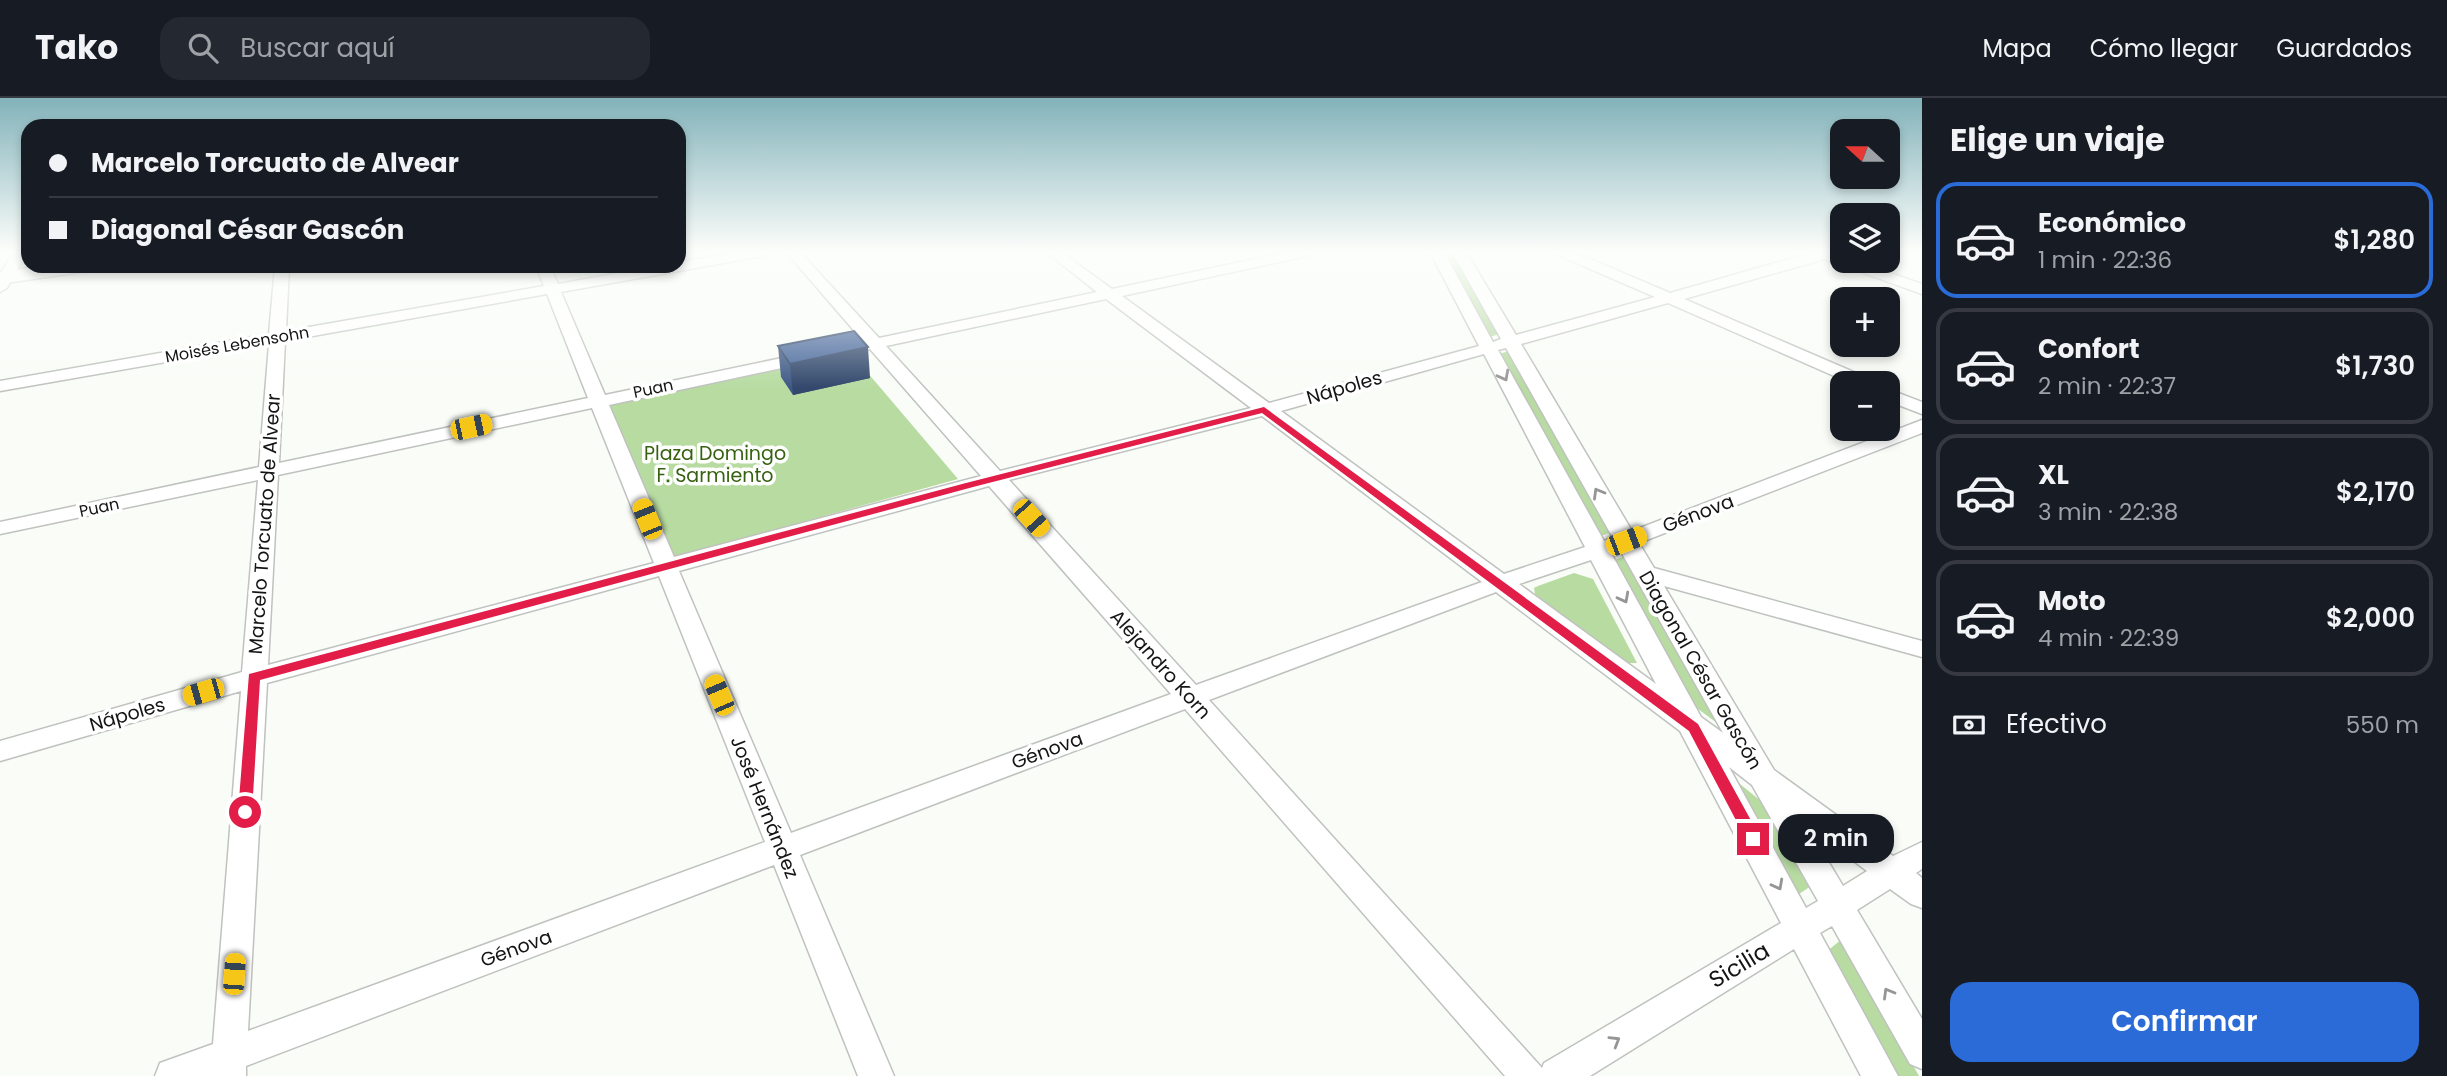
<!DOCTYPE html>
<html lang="es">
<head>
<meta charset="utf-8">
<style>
  body { margin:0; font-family:Poppins,sans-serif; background:#242831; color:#f1f3f6; height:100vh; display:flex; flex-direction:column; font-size:26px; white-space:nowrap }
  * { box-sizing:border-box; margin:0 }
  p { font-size:23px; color:#9ea1a6 }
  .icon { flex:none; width:38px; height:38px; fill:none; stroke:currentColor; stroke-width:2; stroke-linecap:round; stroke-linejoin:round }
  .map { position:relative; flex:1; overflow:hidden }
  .side { display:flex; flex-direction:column; background:#171b24; width:525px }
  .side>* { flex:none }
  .top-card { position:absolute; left:21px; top:21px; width:665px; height:154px; border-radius:21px; box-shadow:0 4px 10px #0003; display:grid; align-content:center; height:154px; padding:0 28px; background:#171b24 }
  .needle { width:46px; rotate:291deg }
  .buttons { position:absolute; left:1830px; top:21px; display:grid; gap:14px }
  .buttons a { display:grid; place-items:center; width:70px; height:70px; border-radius:14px; background:#171b24; box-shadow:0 4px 10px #0003; font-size:35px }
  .end { position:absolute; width:32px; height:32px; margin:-16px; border:9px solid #e11d48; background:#fff; box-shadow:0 0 0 4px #fff }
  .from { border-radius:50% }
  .bubble { position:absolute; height:49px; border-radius:21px; background:#171b24; box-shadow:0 4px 10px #0003; font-size:23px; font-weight:600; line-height:49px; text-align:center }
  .car { position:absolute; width:21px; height:42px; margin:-21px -10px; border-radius:9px; box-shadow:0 0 5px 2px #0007; background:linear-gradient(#f5c518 24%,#345 0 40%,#f5c518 0 76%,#345 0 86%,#f5c518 0) }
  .top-card b { display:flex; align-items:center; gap:24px; height:66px; font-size:26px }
  .top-card b+b { border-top:2px solid #363941 }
  .top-card i { width:18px; height:18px; background:#f1f3f6 }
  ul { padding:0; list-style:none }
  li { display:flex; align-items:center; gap:21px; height:116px; margin:0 14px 10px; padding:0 14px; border:4px solid #363941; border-radius:21px }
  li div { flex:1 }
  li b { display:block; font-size:26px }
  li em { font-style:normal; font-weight:600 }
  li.current { border-color:#2a6bd7 }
  li>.icon { width:63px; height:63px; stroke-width:1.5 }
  h2 { padding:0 28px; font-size:32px; line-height:84px }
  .pay { display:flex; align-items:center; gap:18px; height:77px; padding:0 28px; font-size:26px }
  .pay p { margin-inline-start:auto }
  .action { display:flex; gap:14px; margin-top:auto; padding:14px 28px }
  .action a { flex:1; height:80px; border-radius:21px; background:#2a6bd7; color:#fff; font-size:28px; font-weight:600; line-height:80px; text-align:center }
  header { display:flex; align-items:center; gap:42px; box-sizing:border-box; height:98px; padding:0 35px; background:#171b24; border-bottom:2px solid #363941 }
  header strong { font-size:33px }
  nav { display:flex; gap:38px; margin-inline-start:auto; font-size:24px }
  .search { width:490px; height:63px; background:#242831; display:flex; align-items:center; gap:18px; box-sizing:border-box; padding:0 24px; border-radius:21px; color:#9ea1a6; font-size:26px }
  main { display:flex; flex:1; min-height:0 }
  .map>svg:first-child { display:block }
  .green { fill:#b7dba1 }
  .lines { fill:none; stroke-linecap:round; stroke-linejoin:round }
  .minor-casing { stroke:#bfc2be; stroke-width:3 }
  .major-casing { stroke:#bfc2be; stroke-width:3 }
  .minor { fill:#fff; fill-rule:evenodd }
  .major { fill:#fff; fill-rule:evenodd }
  .wall { fill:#3e5985 }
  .shaded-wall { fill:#32486c }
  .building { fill:#48679b; stroke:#32486c; stroke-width:2 }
  .oneway { stroke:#959595 }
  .route { fill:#e11d48 }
  .labels { text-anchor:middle; stroke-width:7; stroke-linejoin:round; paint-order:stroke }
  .far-street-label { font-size:16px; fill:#131413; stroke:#fff }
  .street-label { font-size:19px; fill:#131413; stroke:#fff }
  .park-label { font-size:19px; fill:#36620f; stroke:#fff }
  .near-street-label { font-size:23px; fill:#131413; stroke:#fff }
</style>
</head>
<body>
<header>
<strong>Tako</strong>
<div class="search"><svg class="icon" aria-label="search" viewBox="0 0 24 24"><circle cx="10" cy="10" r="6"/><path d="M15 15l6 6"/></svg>Buscar aquí</div>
<nav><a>Mapa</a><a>Cómo llegar</a><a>Guardados</a></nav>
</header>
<main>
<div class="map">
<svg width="1922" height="978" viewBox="0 0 1922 978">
  <rect width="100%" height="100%" fill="#f9fcf7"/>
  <path class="green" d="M1443 154H1453L1500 236 1489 239Z
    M1509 253 1611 434 1599 439 1499 256Z
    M850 254 958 381 665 462 600 310Z
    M1625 458 1721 628 1690 605 1612 463Z
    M1574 475 1593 481 1637 565H1626L1535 496 1534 490 1538 488Z
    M1730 678 1767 708 1811 788 1796 798Z
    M1842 841 1919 978H1894L1826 854Z"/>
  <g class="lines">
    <g class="minor-casing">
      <path id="minor" d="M13 154H27L7 190 0 194V177Z
        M741 154H770L763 158 561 194 605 297 863 243 786 154H800L879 240 1097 194 1046 154H1061L1112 191 1289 154H1314L1307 158 1122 198 1269 305 1479 248 1430 154H1444L1493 244 1501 241 1452 154H1466L1516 237 1655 199 1558 157 1556 154H1574L1670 195 1814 154H1843L1840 157 1843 163H1856L1922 186V196L1825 161 1684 201 1870 281 1873 285H1850L1668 205 1521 246 1632 433 1922 322V335L1639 445 1654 470 1922 543V559L1664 488 1774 672 1893 758 1922 744V771L1916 775 1922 780V810L1911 806 1890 791 1857 812 1922 921V971L1910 966 1832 828 1820 835 1898 978H1861L1794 851 1590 978H1505L1185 611 800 757 894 978H858L774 767 246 968V978H155L160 965 213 946 241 593 0 663V643L242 574 258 382 0 436V424L259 369 269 246 0 293V283L269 236 275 168H289L286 233 544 188 536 168H550L558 186 658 168H679V164ZM547 196 588 300 279 365 285 243ZM1106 201 1251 310 1000 373 886 248ZM1506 250 1613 440 1604 443 1498 252ZM870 251 981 378 674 459 609 307ZM1484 256 1585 449 1504 476 1281 313ZM592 310 654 465 268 567 278 377ZM1262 318 1482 484 1196 587 1009 382ZM989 388 1171 596 791 735 679 473ZM1620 452 1723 635 1701 619 1611 455ZM1591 462 1656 586 1519 486ZM659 478 765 744 248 933 267 585ZM1496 494 1680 633 1781 825 1544 965 1542 970 1209 602ZM1729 669 1752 687 1818 803 1806 810ZM1807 728 1867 773 1843 788Z
        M1888 291 1922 304V316L1888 303Z"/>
    </g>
    <g class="major-casing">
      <path id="major" d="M42 168H90L81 174 0 186V174Z"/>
    </g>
    <use href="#minor" class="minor"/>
    <use href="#major" class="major"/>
  </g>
  <path class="wall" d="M778 248 870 280 793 297 781 279Z"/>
  <path class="shaded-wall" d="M868 249 870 280 793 297 790 266Z"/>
  <path class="building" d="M854 233 868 249 790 266 778 248Z"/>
  <defs><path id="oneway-chevron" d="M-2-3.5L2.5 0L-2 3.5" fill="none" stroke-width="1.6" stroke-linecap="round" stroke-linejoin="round" transform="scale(1.75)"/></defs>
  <g class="oneway">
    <use href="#oneway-chevron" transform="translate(1504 278) rotate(62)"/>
    <use href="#oneway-chevron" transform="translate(1598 395) rotate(-120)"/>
    <use href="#oneway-chevron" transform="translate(1624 500) rotate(62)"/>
    <use href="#oneway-chevron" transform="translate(1778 787) rotate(62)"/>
    <use href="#oneway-chevron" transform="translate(1888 895) rotate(-120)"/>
    <use href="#oneway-chevron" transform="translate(1615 943) rotate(-31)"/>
  </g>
  <linearGradient id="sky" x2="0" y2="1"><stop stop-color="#82b2ba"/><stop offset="0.53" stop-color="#fcfefb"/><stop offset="1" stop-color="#fcfefb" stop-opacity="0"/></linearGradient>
  <rect width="1922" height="290" fill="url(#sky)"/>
  <path class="route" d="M1264 309 1698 626 1759 737 1761 741 1759 745H1748L1689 633 1262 315 973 389 260 582 252 714 245 720 238 714 249 576 966 385Z"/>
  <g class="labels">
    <g class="far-street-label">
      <text transform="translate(237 246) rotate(-10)" y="6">Moisés Lebensohn</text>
      <text transform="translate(653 290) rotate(-12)" y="6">Puan</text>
      <text transform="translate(99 409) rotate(-12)" y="6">Puan</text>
    </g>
    <g class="street-label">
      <text transform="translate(1344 289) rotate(-16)" y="7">Nápoles</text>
      <text transform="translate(1698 415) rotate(-21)" y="7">Génova</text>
      <text transform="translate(264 426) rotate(-86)" y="7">Marcelo Torcuato de Alvear</text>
      <text transform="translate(1161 566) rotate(48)" y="7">Alejandro Korn</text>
      <text transform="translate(1701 572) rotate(60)" y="7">Diagonal César Gascón</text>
      <text transform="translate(127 616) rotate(-16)" y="7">Nápoles</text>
      <text transform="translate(1047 652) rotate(-20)" y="7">Génova</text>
      <text transform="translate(765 709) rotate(68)" y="7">José Hernández</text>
      <text transform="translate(516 850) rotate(-20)" y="7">Génova</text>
    </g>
    <g class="park-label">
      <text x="715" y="362">Plaza Domingo<tspan x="715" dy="22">F. Sarmiento</tspan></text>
    </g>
    <g class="near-street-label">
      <text transform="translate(1739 867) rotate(-31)" y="8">Sicilia</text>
    </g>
  </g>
</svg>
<div class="buttons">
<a><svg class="needle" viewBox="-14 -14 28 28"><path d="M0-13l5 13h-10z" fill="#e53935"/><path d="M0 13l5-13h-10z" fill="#9ea1a6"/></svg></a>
<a><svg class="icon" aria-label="layers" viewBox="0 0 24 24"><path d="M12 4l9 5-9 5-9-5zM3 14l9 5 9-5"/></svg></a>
<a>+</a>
<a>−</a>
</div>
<i class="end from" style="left:245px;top:714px"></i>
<i class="end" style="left:1753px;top:741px"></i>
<div class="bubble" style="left:1778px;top:716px;width:116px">2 min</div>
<i class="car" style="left:471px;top:329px;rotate:78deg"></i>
<i class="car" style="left:1031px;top:420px;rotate:138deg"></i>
<i class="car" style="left:647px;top:421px;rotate:338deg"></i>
<i class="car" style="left:1626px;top:443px;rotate:69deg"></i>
<i class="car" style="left:203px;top:594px;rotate:254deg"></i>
<i class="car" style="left:719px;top:597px;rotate:337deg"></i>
<i class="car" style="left:234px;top:876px;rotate:4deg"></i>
<div class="top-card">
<b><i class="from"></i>Marcelo Torcuato de Alvear</b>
<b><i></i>Diagonal César Gascón</b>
</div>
</div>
<section class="side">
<h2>Elige un viaje</h2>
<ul>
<li class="current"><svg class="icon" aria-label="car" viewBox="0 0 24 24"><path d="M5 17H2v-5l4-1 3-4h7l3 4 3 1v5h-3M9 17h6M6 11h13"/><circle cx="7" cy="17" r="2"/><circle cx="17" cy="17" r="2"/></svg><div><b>Económico</b><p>1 min · 22:36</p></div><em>$1,280</em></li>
<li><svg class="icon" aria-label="car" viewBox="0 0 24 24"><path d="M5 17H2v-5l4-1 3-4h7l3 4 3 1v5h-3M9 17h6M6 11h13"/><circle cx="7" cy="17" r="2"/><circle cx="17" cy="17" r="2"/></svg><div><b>Confort</b><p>2 min · 22:37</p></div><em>$1,730</em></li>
<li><svg class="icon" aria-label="car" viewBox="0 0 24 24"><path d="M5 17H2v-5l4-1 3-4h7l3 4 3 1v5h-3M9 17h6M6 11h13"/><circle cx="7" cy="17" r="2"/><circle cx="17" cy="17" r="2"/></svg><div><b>XL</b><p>3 min · 22:38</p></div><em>$2,170</em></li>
<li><svg class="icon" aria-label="car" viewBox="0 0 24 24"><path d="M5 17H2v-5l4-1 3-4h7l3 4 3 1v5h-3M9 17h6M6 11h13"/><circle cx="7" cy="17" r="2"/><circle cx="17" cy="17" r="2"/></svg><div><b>Moto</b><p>4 min · 22:39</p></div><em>$2,000</em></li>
</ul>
<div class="pay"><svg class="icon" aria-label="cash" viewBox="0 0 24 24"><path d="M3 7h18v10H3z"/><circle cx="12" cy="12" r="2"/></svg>Efectivo<p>550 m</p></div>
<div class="action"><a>Confirmar</a></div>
</section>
</main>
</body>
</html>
